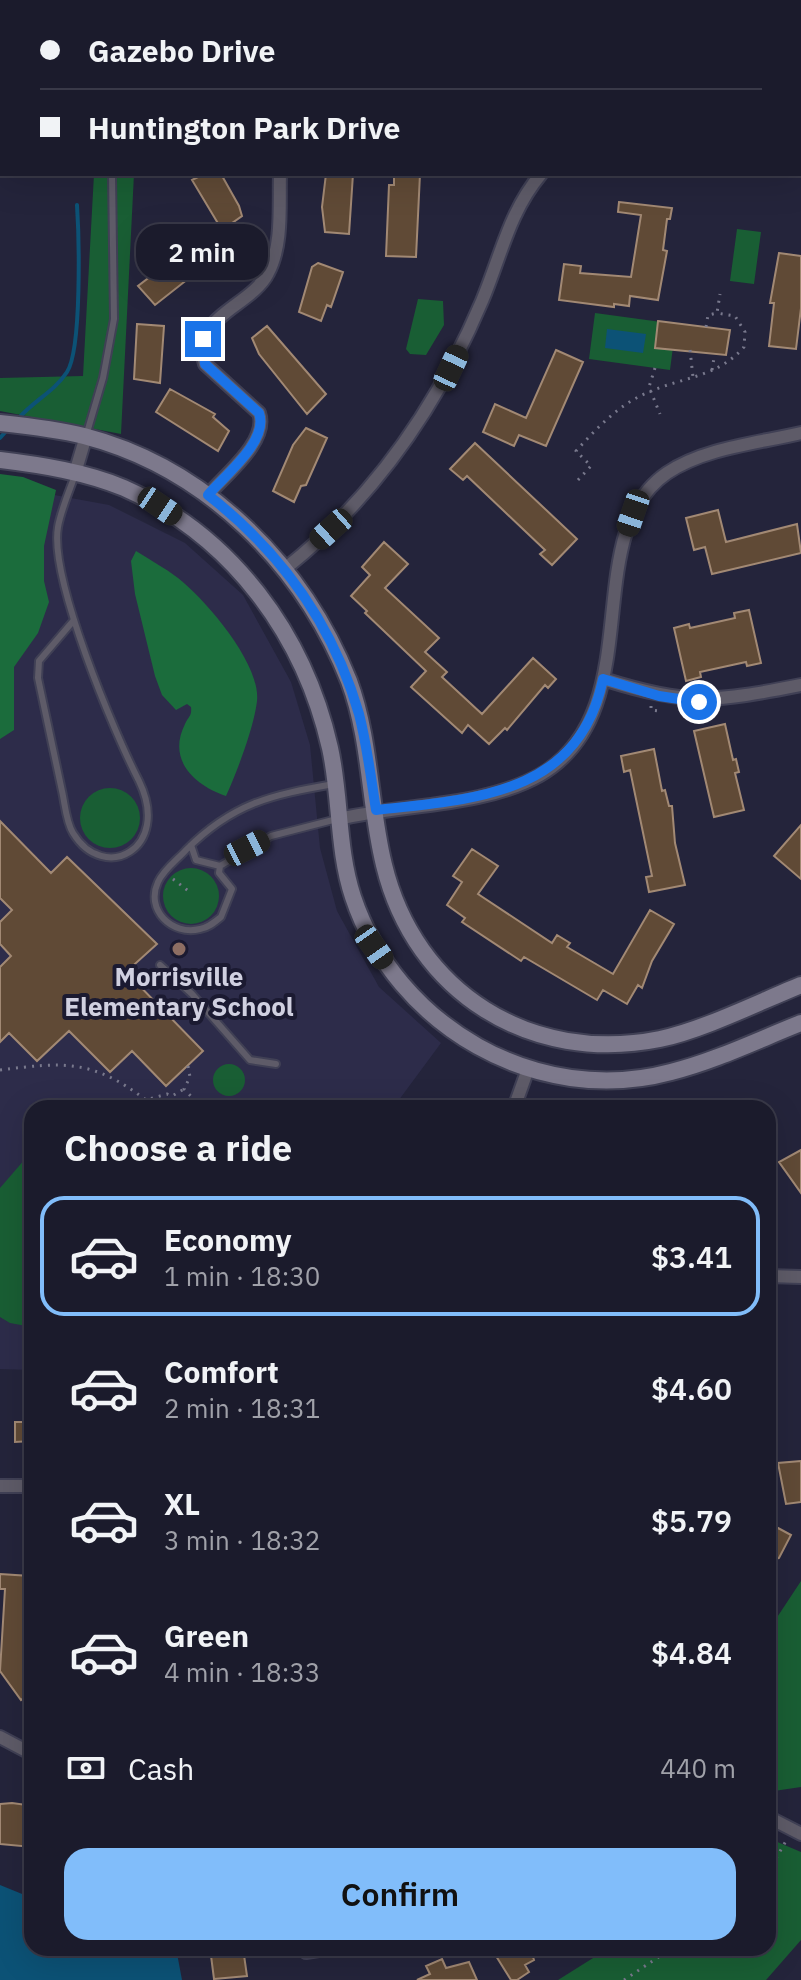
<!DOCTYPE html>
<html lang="en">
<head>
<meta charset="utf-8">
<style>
  body { margin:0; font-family:"IBM Plex Sans",sans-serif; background:#282838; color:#f1f3f6; height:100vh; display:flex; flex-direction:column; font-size:30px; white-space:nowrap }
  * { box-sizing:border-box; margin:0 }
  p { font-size:26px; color:#a0a1a9 }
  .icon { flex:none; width:44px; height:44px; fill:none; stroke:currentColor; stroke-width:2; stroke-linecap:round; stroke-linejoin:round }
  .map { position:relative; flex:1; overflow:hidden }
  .details { position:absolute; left:24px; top:1100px; width:752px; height:856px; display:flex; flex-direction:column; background:#1b1b2c; border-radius:24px; box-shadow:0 8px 32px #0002,0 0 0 2px #393948 }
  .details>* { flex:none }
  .guide { position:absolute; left:0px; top:0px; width:802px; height:176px; box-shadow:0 8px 32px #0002,0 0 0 2px #393948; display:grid; align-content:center; height:176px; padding:0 40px; background:#1b1b2c }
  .end { position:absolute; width:36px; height:36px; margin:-18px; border:10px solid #1a73e8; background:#fff; box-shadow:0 0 0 4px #fff }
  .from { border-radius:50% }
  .bubble { position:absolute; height:56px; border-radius:24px; background:#1b1b2c; box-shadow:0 8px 32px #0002,0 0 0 2px #393948; font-size:26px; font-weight:600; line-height:56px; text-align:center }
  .car { position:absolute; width:24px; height:48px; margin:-24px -12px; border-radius:10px; box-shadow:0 0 6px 2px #0007; background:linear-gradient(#222 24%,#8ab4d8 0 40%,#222 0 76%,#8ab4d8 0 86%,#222 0) }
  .guide b { display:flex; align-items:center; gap:28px; height:76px; font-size:30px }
  .guide b+b { border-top:2px solid #393948 }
  .guide i { width:20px; height:20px; background:#f1f3f6 }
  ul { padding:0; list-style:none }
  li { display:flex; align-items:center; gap:24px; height:120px; margin:0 16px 12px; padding:0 24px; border:4px solid transparent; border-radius:24px }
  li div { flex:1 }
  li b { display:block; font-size:30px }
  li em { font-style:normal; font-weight:600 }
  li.active { border-color:#81bdfa }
  li>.icon { width:72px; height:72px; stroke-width:1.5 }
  h2 { padding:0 40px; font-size:36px; line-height:96px }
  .pay { display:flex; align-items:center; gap:20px; height:88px; padding:0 40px; font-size:30px }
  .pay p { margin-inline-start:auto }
  .button { display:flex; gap:16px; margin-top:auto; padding:16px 40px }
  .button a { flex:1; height:92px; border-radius:24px; background:#81bdfa; color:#111; font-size:32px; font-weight:600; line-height:92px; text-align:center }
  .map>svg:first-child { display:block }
  .built { fill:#2d2c4a }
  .green { fill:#195e34 }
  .forest { fill:#1b6c3c }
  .water { fill:#0c5276 }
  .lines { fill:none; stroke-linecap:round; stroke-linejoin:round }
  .stream { stroke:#0c5276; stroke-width:4 }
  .building { fill:#604a36; stroke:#a28974; stroke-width:2 }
  .service-casing { stroke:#404055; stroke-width:10 }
  .minor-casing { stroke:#404055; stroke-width:16 }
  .secondary-casing { stroke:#404055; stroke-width:20 }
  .path { stroke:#79798d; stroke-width:3; stroke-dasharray:2 6; stroke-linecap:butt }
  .service { stroke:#5e5b68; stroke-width:6 }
  .minor { stroke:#5e5b68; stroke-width:12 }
  .secondary { stroke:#7d798c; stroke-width:16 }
  .route { stroke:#1a73e8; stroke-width:10 }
  .education-dot { fill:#8d6e63; stroke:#1b1a31; stroke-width:3 }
  .labels { text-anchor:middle; stroke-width:8; stroke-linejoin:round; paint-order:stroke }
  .poi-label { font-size:26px; font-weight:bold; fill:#d0d0e0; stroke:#1b1a31 }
</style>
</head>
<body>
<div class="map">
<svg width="801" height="1980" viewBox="0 0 801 1980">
  <rect width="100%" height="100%" fill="#24243b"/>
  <path class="built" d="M0 485 109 505 185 543 243 595 291 682 310 745 320 848 337 911 379 987 441 1043 393 1108H32V1370L0 1369Z"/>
  <path class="green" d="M0 0H253L2 2V141Z
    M94 174H134L121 434 0 411V378L83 376Z
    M737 229 761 232 754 284 730 281Z
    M418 299 443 301 444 325 426 355 410 354 406 349Z
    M595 313 676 324 670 370 589 359Z
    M80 818a30 30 0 1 1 60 0a30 30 0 1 1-60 0Z
    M163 896a28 28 0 1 1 56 0a28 28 0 1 1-56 0Z
    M213 1080a16 16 0 1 1 32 0a16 16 0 1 1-32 0Z
    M32 1151V1327L10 1323 0 1317V1188Z
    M801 1581V1787L774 1791 768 1816V1631Z
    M768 1838 801 1852V1940L766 1980H558L609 1948H768Z"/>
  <path class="forest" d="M0 474 23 477 56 490 44 546V581L49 602 38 633 14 667V730L0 739Z
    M136 551C150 560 165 568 178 578 206 600 261 664 257 701 254 727 237 772 226 796 194 785 167 760 185 724 189 716 192 716 191 707L187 704 176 710 162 695 155 676 135 594 131 561Z"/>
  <path class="water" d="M607 329 646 334 643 353 605 348Z
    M0 1885 32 1898V1948H176L182 1980H0Z"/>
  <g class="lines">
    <path class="stream" d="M18 419C33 401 54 392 67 372 82 349 79 236 77 205
      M0 438 9 428"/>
  </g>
  <path class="building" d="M204 174H221L239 206 242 216 222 230 192 180Z
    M326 174H353L349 234 325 232 322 207Z
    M394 174H420L416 257 386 256 389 185H394Z
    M619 202 672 208 670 219H667L663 250 667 251 658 300 630 296 629 306 614 304V307L559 300 564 264 581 266 580 273 631 277 641 215 618 212Z
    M210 231 226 249 155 305 138 286Z
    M779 253 801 256V308L796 349 769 346 774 303H770Z
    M318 263 343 272 331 307 327 305 321 321 299 312 312 267Z
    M658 321 730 330 726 355 655 348Z
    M137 324 164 326 160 383 134 379Z
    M267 326 326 394 307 414 259 354 252 338Z
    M556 350 583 362 546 446 519 435 514 446 483 432 495 404 526 418Z
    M170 389 215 414 213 417 229 431 218 451 156 412Z
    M306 428 327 438 306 485 301 486 294 502 273 491 293 445Z
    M475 443 577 539 552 565 540 554 545 550 467 476 463 480 450 469Z
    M718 510 726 542 797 524 801 553 712 574 705 547 694 550 686 518Z
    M384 542 408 564 385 588 439 638 425 652 447 672 442 677 482 714 533 658 556 679 548 688 545 685 507 730 505 728 489 744 468 725 462 733 411 687 426 671 365 613 367 611 351 596 370 575 362 567Z
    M749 610 761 663 747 666 746 662 700 672 701 677 686 681 674 628 689 624 690 628 735 618 734 613Z
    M725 724 733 760 736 759 739 772 735 773 744 810 714 817 694 731Z
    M654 749 662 791 665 790 669 806H672L675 843 685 885 649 892 646 877 652 876 630 770 624 772 621 756Z
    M0 821 51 873 67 857 157 944 126 972 203 1051 166 1086 132 1051 110 1072 69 1031 37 1061 9 1033 0 1042V967L11 956 0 944V922L12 910 0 898Z
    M801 825V879L774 856Z
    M472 849 498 866 478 894 552 943 557 935 570 943 567 947 613 974 650 910 674 924 652 961 642 988 638 985 627 1004 603 990 597 1000 524 957 521 961 462 922 465 918 447 905 462 882 453 876Z
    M801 1150V1193L779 1162Z
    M15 1422H32V1441L15 1442Z
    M801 1461V1502L786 1504 778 1463Z
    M778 1528 791 1535 779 1558 768 1562V1530L774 1534Z
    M0 1574 30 1576 32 1692 21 1700 0 1671 5 1589H0Z
    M12 1803 27 1805 25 1817 32 1818V1847L0 1844V1804Z
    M210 1948H243L247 1976 214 1979Z
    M491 1948H548L533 1957 534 1960 525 1965 529 1972 517 1980H511Z
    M442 1959 446 1968 469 1962 477 1980H417L430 1974 426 1966Z"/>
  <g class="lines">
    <g class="service-casing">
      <path id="service" d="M125 2 126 0
        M86 436 103 378 114 319 112 174
        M74 620 39 661 38 678C46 716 54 754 62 791 65 804 66 822 73 833 104 884 172 849 139 781 114 732 49 578 58 527 61 510 69 492 75 475
        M191 845 196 860 220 866 271 836 337 819
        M220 866 219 873 232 889 221 917C215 922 208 928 200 929 172 936 145 910 158 882 164 869 177 860 186 850 233 803 271 795 334 784
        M160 965 192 994 250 1060 276 1064"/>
    </g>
    <g class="minor-casing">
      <path id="minor" d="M20 2V0
        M800 160 801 161
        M75 473 86 436
        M208 495C225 475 269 441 259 413L205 364C189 317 251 307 268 273 283 245 279 206 280 174
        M286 568C375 497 438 405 482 301 501 256 509 212 541 174
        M603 679C689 706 715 702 801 685
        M339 819C402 804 484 807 540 775 652 710 576 535 667 473 704 448 758 443 801 433
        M514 1108 528 1069
        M768 1276 801 1277
        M0 1486H32
        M0 1737 32 1754
        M768 1817 801 1834
        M306 1952 331 1948"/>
    </g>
    <g class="secondary-casing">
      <path id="secondary" d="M0 423C28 426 56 429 84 436 207 468 303 565 349 681 371 740 369 805 384 865 415 993 531 1065 660 1039 703 1030 759 1002 801 985
        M0 460C41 465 86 472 124 488 232 536 304 634 330 748 341 797 337 849 353 897 396 1026 537 1108 671 1072 715 1061 758 1040 801 1023"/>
    </g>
    <path class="path" d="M706 327 708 315 717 313
      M690 350 693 377
      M655 368 649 387 660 414
      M712 370 714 358
      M578 480 591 466 576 451C597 428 619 404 649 392 683 377 718 377 744 347L745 332 735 316 717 313 720 294
      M651 706V710L659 711 661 708
      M173 879 191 893
      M188 1066 190 1077 184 1089 202 1108
      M0 1070C64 1062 92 1059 146 1100L167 1094 172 1096 184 1089
      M768 1872 786 1841
      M624 1980 672 1948"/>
    <use href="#service" class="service"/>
    <use href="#minor" class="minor"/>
    <use href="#secondary" class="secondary"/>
  </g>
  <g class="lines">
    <path class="route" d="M203 339 205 364 259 413C269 441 225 475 208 495 281 552 333 624 359 714 367 745 371 778 376 810 475 799 579 795 603 679L659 696 699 702"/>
  </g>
  <circle class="education-dot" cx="179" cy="949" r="8"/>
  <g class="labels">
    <g class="poi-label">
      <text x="179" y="986">Morrisville<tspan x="179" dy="30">Elementary School</tspan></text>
    </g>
  </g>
</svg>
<i class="end from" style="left:699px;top:702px"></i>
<i class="end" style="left:203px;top:339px"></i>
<div class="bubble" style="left:136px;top:224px;width:132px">2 min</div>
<i class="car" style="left:451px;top:368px;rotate:25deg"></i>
<i class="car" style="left:160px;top:506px;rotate:124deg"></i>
<i class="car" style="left:633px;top:513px;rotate:199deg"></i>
<i class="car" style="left:331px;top:529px;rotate:228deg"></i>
<i class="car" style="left:247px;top:848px;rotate:63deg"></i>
<i class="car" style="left:374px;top:947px;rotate:145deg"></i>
<div class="guide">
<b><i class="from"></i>Gazebo Drive</b>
<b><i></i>Huntington Park Drive</b>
</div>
<section class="details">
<h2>Choose a ride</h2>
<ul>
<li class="active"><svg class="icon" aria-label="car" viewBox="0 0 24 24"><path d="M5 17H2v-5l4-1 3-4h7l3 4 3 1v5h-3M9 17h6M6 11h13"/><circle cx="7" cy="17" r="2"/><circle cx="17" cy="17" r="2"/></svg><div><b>Economy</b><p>1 min · 18:30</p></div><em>$3.41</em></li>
<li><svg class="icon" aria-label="car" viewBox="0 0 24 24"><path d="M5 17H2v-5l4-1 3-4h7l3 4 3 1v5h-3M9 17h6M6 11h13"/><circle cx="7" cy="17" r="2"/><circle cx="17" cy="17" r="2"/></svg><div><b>Comfort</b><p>2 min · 18:31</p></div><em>$4.60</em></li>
<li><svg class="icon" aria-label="car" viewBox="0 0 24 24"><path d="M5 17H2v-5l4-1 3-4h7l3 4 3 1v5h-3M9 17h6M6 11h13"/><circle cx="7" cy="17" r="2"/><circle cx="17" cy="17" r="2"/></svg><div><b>XL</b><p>3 min · 18:32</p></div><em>$5.79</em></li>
<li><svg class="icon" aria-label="car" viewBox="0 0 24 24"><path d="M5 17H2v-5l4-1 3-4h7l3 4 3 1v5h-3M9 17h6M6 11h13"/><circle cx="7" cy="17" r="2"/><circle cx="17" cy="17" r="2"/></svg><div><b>Green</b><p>4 min · 18:33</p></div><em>$4.84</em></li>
</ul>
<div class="pay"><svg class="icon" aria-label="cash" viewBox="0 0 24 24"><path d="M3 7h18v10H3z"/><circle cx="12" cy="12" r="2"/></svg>Cash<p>440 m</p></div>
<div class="button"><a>Confirm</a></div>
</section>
</div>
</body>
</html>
